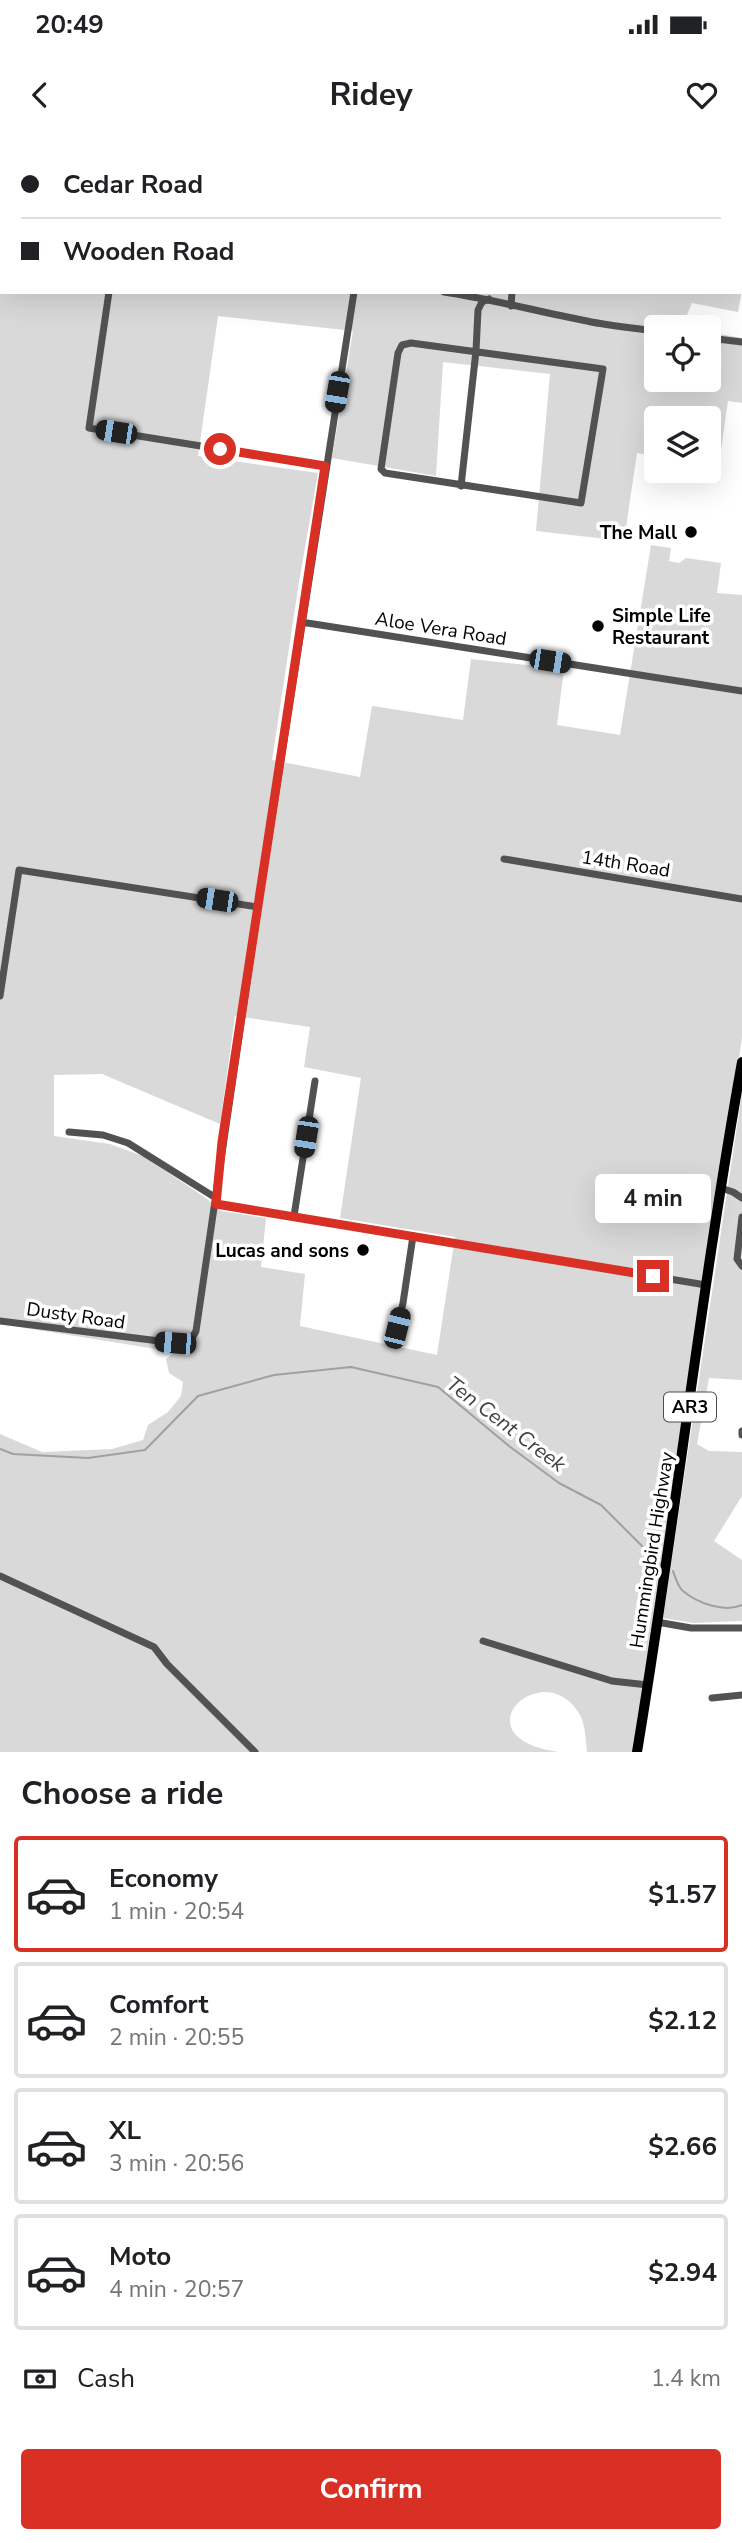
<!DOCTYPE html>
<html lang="en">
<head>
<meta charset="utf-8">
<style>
  body { margin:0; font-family:"Nunito Sans",sans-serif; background:#f2f2f2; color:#202124; height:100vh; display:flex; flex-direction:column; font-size:26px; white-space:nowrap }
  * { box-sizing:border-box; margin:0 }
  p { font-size:23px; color:#757577 }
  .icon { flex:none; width:38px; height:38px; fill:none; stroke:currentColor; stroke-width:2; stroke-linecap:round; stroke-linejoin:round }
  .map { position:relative; height:1612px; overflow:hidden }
  .sheet { display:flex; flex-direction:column; background:#fff; flex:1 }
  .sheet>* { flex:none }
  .hud { position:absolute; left:0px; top:0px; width:742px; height:154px; box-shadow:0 7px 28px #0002; display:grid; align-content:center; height:154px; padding:0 21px; background:#fff }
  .controls { position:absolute; left:644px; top:175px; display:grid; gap:14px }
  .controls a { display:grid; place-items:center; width:77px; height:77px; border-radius:7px; background:#fff; box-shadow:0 7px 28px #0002; font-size:35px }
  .end { position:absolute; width:32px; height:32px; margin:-16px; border:9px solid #d93025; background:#fff; box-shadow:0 0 0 4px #fff }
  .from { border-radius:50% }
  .bubble { position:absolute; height:49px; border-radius:7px; background:#fff; box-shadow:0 7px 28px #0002; font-size:23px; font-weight:700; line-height:49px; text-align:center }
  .car { position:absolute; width:21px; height:42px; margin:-21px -10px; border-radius:9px; box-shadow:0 0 5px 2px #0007; background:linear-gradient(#222 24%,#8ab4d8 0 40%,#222 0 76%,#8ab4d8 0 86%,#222 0) }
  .hud b { display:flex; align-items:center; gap:24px; height:66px; font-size:26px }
  .hud b+b { border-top:2px solid #e0e0e0 }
  .hud i { width:18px; height:18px; background:#202124 }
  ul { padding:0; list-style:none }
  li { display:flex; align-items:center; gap:21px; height:116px; margin:0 14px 10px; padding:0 7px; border:4px solid #e0e0e0; border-radius:7px }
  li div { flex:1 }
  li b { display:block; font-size:26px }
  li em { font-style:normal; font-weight:700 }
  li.current { border-color:#d93025 }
  li>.icon { width:63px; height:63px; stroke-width:1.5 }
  h2 { padding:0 21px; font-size:32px; line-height:84px }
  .pay { display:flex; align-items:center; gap:18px; height:77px; padding:0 21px; font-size:26px }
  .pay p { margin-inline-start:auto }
  .primary-button { display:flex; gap:14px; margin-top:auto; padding:14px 21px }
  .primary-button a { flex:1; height:80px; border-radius:7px; background:#d93025; color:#fff; font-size:28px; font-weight:700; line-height:80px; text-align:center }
  .status { display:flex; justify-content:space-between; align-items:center; height:49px; padding:0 35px; background:#fff; direction:ltr }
  .status svg { height:19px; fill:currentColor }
  header { display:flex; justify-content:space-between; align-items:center; height:91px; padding:0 21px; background:#fff; font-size:32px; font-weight:700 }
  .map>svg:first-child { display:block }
  .green { fill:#d9d9d9; fill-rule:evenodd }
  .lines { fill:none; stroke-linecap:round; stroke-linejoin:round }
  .stream { stroke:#a0a0a0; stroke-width:2 }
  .minor { stroke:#525252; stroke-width:7 }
  .primary { stroke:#000; stroke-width:10 }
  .route { stroke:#d93025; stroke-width:9 }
  .poi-dot { fill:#000; stroke:#fff; stroke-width:2.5 }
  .labels { text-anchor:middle; stroke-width:7; stroke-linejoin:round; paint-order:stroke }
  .shield { fill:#fff; stroke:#4c4c4c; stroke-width:2 }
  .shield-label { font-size:18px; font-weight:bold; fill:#000 }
  .poi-label { font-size:19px; font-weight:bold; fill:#000; stroke:#fff; text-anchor:end }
  .street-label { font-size:19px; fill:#000; stroke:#fff }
  .water-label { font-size:21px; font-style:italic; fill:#414141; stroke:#fff }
</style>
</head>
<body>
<div class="status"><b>20:49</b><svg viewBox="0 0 49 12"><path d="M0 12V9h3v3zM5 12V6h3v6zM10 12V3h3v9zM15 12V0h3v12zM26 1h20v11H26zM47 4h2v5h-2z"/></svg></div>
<header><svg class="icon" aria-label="back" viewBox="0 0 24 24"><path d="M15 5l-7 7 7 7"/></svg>Ridey<svg class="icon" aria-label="heart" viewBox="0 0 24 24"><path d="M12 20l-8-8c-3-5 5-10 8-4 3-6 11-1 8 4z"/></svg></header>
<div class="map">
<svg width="742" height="1612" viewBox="0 0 742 1612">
  <rect width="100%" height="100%" fill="#fff"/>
  <path class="green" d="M0 0H742V27L740 2H2V152H740V83H742V149L738 172 692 163 682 187H656V240H709V192L742 198V263L728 261 719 324 709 323V278H656V316L637 313 624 401 536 391 550 234 443 222 436 336 332 318 353 191 218 176 198 316 318 333 299 442 272 620 360 637 372 566 463 580 471 519 564 529 557 585 620 595 651 405 671 408 669 421 679 423 686 418 721 423 717 453 742 455V898L634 1612H587C586 1602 585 1583 580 1575 544 1512 455 1597 558 1612H0V1294L42 1312 112 1309 143 1300 148 1285 168 1272 181 1256 183 1242 169 1233 166 1219 175 1212 0 1184ZM235 876 310 887 304 927 361 938 340 1078 455 1097 437 1215 300 1186 305 1134 261 1127 266 1078 221 1071 206 1058 143 1016 110 1004 54 996V935L102 934 220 984Z
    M742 953V1240L709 1238 697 1304 709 1311 742 1312V1356L714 1401 742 1420V1481L693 1483 663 1478Z"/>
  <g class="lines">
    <path class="stream" d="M0 1309 13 1314 88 1318 145 1310 198 1256 274 1235 351 1227 438 1247 509 1306 559 1343 601 1365 660 1424
      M673 1431C675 1437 678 1447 683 1451 697 1463 725 1473 742 1465"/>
    <path class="minor" d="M124 0 126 2
      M133 2 135 0
      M377 2 378 0
      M539 2 540 0
      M740 83H742
      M109 152 89 288 325 326
      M444 152C492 159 539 172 587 181 609 186 633 188 656 191
      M511 166 512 152
      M709 198 742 202
      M411 203 603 229 581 363 385 333 381 329 398 213 402 205Z
      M461 346 476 211 478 170 482 162 489 159
      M301 482 742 551
      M504 719 742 759
      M0 856 19 730 258 767
      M69 992 103 995 128 1003 216 1058
      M721 1048 733 1052 742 1058
      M216 1064 706 1145
      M294 1076 315 941
      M742 1077 737 1119 742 1126
      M0 1181 175 1203 190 1202 196 1191 258 767 354 152
      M394 1201 403 1163 413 1096
      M742 1291V1295
      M0 1436 154 1507 167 1524 255 1612
      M657 1482 691 1488H742
      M483 1501 612 1541 648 1545
      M712 1558 742 1555"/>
    <path class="primary" d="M637 1612C675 1383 701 1151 742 922"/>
  </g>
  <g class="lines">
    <path class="route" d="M220 309 325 326 222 1002 216 1064 653 1136"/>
  </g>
  <g class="poi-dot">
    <circle cx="691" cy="392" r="7"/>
    <circle cx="598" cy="486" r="7"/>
    <circle cx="363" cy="1110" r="7"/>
  </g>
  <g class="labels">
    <rect class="shield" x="664" y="1252.5" width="52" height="29" rx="5"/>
    <g class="shield-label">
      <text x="690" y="1273">AR3</text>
    </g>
    <g class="poi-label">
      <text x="677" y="399">The Mall</text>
      <text x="612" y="482" text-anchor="start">Simple Life<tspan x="612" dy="22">Restaurant</tspan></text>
      <text x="349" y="1117">Lucas and sons</text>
    </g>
    <g class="street-label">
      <text transform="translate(441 488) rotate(9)" y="7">Aloe Vera Road</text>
      <text transform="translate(626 723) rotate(9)" y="7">14th Road</text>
      <text transform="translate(76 1175) rotate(8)" y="7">Dusty Road</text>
      <text transform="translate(651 1410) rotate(-81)" y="7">Hummingbird Highway</text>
    </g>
    <g class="water-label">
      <text transform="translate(506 1284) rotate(37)" y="7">Ten Cent Creek</text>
    </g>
  </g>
</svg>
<div class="controls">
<a><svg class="icon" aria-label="locate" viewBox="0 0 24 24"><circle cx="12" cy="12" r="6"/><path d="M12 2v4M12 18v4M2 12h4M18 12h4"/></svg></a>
<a><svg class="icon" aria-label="layers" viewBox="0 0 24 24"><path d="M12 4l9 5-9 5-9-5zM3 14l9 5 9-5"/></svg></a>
</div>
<i class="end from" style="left:220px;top:309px"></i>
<i class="end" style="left:653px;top:1136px"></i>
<div class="bubble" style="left:595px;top:1034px;width:116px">4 min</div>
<i class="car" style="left:337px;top:252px;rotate:190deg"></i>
<i class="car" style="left:116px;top:292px;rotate:279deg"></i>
<i class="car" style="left:550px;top:521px;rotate:99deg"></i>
<i class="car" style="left:217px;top:760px;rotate:279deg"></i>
<i class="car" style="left:306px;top:997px;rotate:189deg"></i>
<i class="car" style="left:397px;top:1188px;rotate:14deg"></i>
<i class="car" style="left:175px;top:1203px;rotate:275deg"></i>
<div class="hud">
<b><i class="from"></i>Cedar Road</b>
<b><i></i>Wooden Road</b>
</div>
</div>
<section class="sheet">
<h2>Choose a ride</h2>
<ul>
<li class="current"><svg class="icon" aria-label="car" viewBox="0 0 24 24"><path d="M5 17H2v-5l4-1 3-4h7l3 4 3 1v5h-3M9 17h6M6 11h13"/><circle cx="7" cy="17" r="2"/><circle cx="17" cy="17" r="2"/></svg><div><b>Economy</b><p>1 min · 20:54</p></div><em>$1.57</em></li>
<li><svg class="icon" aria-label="car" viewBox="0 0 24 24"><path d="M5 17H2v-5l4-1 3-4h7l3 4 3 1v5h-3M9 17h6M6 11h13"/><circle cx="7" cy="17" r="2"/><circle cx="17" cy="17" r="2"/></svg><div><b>Comfort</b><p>2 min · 20:55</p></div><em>$2.12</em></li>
<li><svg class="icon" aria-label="car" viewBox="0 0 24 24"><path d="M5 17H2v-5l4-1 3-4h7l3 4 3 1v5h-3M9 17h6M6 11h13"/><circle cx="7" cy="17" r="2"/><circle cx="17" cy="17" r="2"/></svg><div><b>XL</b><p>3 min · 20:56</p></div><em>$2.66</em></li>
<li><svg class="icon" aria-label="car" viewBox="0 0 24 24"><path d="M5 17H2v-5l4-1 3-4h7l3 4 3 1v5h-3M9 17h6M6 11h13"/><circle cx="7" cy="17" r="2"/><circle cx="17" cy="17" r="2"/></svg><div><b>Moto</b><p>4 min · 20:57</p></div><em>$2.94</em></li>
</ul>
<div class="pay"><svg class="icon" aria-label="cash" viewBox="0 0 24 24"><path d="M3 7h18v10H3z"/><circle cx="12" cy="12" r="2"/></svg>Cash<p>1.4 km</p></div>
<div class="primary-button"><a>Confirm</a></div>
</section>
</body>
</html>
